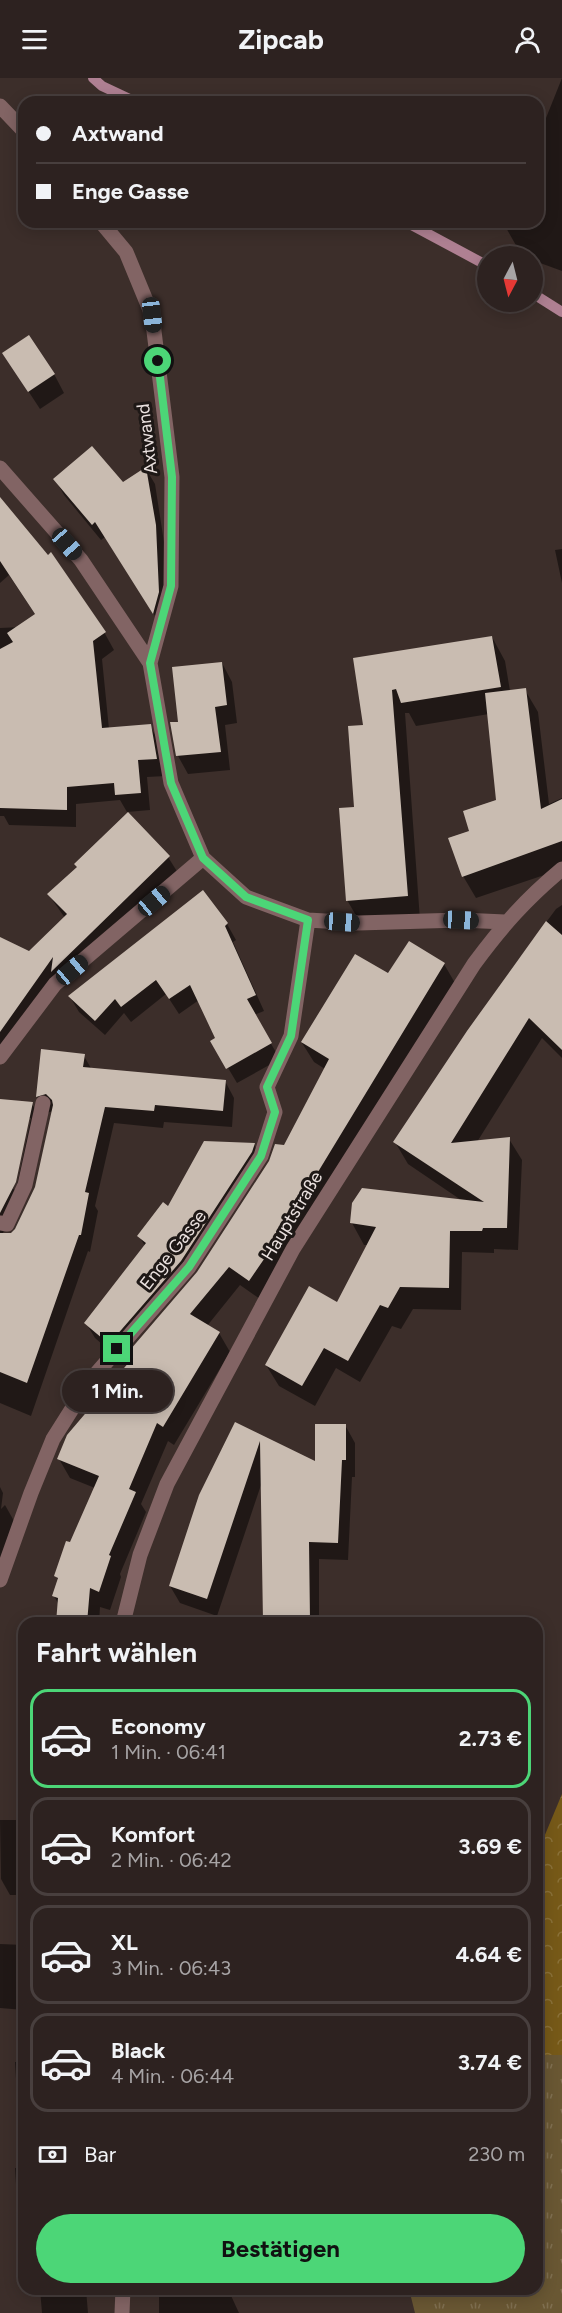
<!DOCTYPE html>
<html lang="de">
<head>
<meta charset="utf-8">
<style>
  body { margin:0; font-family:Figtree,sans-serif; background:#392f2d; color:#f1f3f6; height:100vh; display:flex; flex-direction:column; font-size:22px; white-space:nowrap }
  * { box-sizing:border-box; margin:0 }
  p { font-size:20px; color:#a7a4a5 }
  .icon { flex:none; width:33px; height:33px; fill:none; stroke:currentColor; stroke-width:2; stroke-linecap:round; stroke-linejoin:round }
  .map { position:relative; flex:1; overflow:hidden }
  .panel { position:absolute; left:18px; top:1539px; width:525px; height:678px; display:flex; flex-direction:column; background:#2d2220; border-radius:18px; box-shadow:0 3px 15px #0003,0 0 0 2px #483f3e }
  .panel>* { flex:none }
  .hud { position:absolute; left:18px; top:18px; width:526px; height:132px; border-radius:18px; box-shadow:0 3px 15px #0003,0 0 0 2px #483f3e; display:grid; align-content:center; height:132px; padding:0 18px; background:#2d2220 }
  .needle { width:39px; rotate:187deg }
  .tools { position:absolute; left:477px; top:168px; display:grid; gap:12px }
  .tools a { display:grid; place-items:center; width:66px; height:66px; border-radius:50%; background:#2d2220; box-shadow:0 3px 15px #0003,0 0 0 2px #483f3e; font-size:30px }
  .end { position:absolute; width:27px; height:27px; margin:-14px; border:8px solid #4cd677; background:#111; box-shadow:0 0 0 3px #111 }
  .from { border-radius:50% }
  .bubble { position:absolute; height:42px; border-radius:21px; background:#2d2220; box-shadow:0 3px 15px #0003,0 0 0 2px #483f3e; font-size:20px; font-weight:700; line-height:42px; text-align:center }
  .car { position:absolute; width:18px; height:36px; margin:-18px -9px; border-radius:8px; box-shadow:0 0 4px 2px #0007; background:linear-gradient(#222 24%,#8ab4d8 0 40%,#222 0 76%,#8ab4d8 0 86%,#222 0) }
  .hud b { display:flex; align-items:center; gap:21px; height:57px; font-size:22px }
  .hud b+b { border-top:2px solid #483f3e }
  .hud i { width:15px; height:15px; background:#f1f3f6 }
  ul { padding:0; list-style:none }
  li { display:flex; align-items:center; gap:18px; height:99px; margin:0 12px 9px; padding:0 6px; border:3px solid #483f3e; border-radius:18px }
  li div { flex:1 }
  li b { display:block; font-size:22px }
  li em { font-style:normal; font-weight:700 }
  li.current { border-color:#4cd677 }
  li>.icon { width:54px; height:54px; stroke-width:1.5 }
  h2 { padding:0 18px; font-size:27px; line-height:72px }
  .pay { display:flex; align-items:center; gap:15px; height:66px; padding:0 18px; font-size:22px }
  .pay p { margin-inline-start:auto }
  .button { display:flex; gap:12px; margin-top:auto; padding:12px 18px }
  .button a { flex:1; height:69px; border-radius:36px; background:#4cd677; color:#111; font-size:24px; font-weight:700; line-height:69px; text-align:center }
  header { display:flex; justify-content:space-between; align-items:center; height:78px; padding:0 18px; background:#2d2220; font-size:27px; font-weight:700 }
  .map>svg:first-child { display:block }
  .grass { fill:url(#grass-tufts) }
  .forest { fill:url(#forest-crowns) }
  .shadow { fill:#0007; fill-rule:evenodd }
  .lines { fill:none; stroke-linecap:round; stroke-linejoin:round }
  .stream { stroke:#af8092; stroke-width:10 }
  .building { fill:#c9bcb1 }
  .minor { stroke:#826464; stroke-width:15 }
  .route { stroke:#4cd677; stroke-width:8 }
  .labels { text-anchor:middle; stroke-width:6; stroke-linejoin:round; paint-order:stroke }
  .street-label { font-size:18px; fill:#eae1df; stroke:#1e1816 }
</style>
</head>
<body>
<header><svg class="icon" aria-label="menu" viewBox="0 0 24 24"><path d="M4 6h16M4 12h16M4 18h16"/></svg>Zipcab<svg class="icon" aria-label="person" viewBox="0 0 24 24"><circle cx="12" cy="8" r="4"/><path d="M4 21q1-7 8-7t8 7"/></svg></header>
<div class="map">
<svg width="562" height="2235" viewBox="0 0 562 2235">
  <defs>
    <pattern id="grass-tufts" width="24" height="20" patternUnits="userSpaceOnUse" patternTransform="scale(1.5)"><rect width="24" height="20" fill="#695733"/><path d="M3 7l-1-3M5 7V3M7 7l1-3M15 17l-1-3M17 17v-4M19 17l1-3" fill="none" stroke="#7f6f50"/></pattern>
    <pattern id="forest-crowns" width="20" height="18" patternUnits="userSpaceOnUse" patternTransform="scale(1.5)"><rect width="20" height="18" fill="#765918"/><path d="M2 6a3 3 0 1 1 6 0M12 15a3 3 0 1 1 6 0" fill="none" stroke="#8a7139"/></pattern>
  </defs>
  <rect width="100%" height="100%" fill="#3c2e2a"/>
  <path class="grass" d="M537 1977H562V2235H415L409 2211H537Z"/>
  <path class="forest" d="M562 1716V1977H537V1776Z"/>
  <path class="shadow" d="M562 0V193L532 182V178H522L505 148 506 144H538V60Z
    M4 276 54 296 64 315 40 331Z
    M146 391 155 406 164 464 167 531 162 549 105 459 101 462 64 417 55 401 123 406Z
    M0 429 104 554 114 572 102 581 109 651 150 648 160 665 166 698 147 699 150 732 127 734 120 722 76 726V749L9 747 4 738H0V550L43 548 9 497 0 505Z
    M562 471V505L555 472Z
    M492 559 505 583 510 613 525 612 538 634 549 726 562 720V791L476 820 463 798 471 754 498 723 489 636 416 648 409 635H405L420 842 361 846 347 822 365 648 354 581Z
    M222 585 232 604 237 645 225 647 230 692 188 696 178 678 172 646 179 645Z
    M168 779 178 795 61 909 0 973V868L29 875 65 840 49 817Z
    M562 827V980L542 960 477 1064 509 1061 522 1082 518 1172 494 1171V1175L462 1174 461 1232 413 1231 401 1251 392 1248 360 1304 336 1290 315 1328 279 1308 266 1287 337 1226 368 1167H364L352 1145 464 1124 408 1086 395 1064 513 889 556 831Z
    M227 846 236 862 233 864 264 933 254 937 280 981 237 1005 212 963 217 961 199 922 179 936 166 916 131 944 124 935 105 957 79 934 70 919Z
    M444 886 455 905 260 1221 240 1207 207 1248 219 1255 230 1274 174 1367 168 1363 141 1426 146 1434 120 1496 121 1499 110 1532 100 1529 99 1545H58L59 1527 54 1518 59 1503 56 1498 95 1410 70 1400 59 1381 130 1285 126 1279 198 1195 285 1068 325 991 314 984 302 965 389 897Z
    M84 978 92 992 225 1003 234 1020 232 1049 164 1044 163 1050 114 1045 95 1128 98 1133 90 1174 88 1173 31 1338 0 1325V1023L32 1026 42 1043 3 1155 12 1156 17 1151 36 1110 53 1033 47 1035 37 1018ZM28 1040H31L16 1112 13 1111Z
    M254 1067 262 1081 118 1280 95 1260 86 1245 145 1168 139 1158 169 1131Z
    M236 1346 317 1386 345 1347 355 1365V1399H352L348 1482 319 1481V1545H268L264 1539 262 1404 217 1538 180 1525 170 1508Z
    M0 1409 3 1415 1 1431 5 1427 14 1443 0 1493Z
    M0 1742H24V1817H10L1 1801Z
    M0 1866 24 1867V1932L0 1930Z
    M15 1984H24V2030L17 2017Z
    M15 2090H24V2135L17 2122Z
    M40 2211H86L88 2235H42Z
    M193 2211H228L239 2235H159V2214L193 2215Z"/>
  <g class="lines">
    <path class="stream" d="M93 0 102 8 136 24
      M406 144 488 188
      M532 215 562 234"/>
  </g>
  <path class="building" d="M29 257 55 296 28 314 2 275Z
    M92 368 123 404 146 389 156 447 159 514 153 536 95 444 92 447 53 401Z
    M0 419 48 477 51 474 106 554 93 563 102 650 151 646 157 681 138 682 141 715 115 717 114 705 67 709V732L0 730V571L13 564 7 555 35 536 0 483Z
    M492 558 501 609 401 625 396 611 392 612 408 818 346 823 339 730 354 729 348 648 363 647 353 580Z
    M222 584 227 627 215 629 221 674 176 678 170 644H178L172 589Z
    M526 610 541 731 562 721V763L462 799 448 760 469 753 463 733 496 722 485 615Z
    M128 734 170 778 51 894 53 879 0 954V859L29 873 67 836 47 816 77 789 74 786Z
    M203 812 228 845 225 848 256 917 247 921 272 965 226 991 210 963 215 960 190 907 169 921 156 902 121 929 115 921 95 943 68 918Z
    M546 843 562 857V972L529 940 451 1065 510 1059 507 1150H483L482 1153H450L449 1210 400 1209 388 1230 380 1227 348 1283 324 1270 302 1308 265 1287 309 1208 337 1224 376 1149 350 1145 352 1125 362 1110 484 1124 393 1064 467 953Z
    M409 863 445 885 273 1168 249 1203 229 1189 190 1236 220 1254 163 1349 157 1345 129 1411 136 1414 109 1477 111 1478 99 1514 90 1510 87 1545H56L58 1520 52 1518 58 1500 54 1498 66 1463 70 1464 99 1398 57 1381 67 1357 130 1283 124 1279 197 1194 269 1083 275 1066 284 1067 329 981 301 964 355 876 388 895Z
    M41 971 85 976 83 989 226 1002 223 1033 155 1027 154 1033 105 1029 85 1114 89 1115 81 1157H79L27 1305 0 1294V1155H11L15 1151 35 1109 53 1027 52 1022 46 1016 36 1019Z
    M0 1021 33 1024 16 1104 0 1135Z
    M204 1063 255 1065 252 1074 181 1183 109 1266 84 1245 146 1165 137 1158 163 1124 168 1128Z
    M235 1344 315 1383V1346H346V1382H342L338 1465 309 1464 310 1542 263 1543 260 1363 207 1521 169 1508 199 1417Z"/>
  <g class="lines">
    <path class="minor" d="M0 28 24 53
      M101 144 126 174 152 237 172 399 171 508 150 585
      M0 390 81 482 150 585 171 705 203 780 246 819 308 842 358 845 461 842 505 844
      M0 979 55 906 203 780
      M0 1145 7 1146 25 1107 43 1025
      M0 1502 31 1415 53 1361 89 1304 189 1189 261 1078 275 1034 267 1009 291 958 308 842
      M123 1545 140 1477 167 1406 293 1171 474 886C502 848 526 821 562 791
      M122 2235 123 2211"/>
  </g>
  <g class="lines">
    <path class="route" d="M117 1271 189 1189 261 1078 275 1034 267 1009 291 958 308 842 246 819 203 780 171 705 150 585 171 508 172 399 158 283"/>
  </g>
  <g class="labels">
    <g class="street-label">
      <text transform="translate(147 361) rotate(-97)" y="6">Axtwand</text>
      <text transform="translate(292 1138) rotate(-59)" y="6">Hauptstraße</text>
      <text transform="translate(173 1172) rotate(-52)" y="6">Enge Gasse</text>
    </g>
  </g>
</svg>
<div class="tools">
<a><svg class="needle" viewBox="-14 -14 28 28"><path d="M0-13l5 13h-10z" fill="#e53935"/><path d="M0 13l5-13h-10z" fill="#a7a4a5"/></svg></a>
</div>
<i class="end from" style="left:158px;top:283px"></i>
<i class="end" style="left:117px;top:1271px"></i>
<div class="bubble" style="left:62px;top:1292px;width:111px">1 Min.</div>
<i class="car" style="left:152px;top:237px;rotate:173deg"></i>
<i class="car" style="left:67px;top:466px;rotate:139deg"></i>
<i class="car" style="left:154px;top:823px;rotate:50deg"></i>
<i class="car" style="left:461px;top:842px;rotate:93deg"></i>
<i class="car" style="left:342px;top:844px;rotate:94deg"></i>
<i class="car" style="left:72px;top:892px;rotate:50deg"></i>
<div class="hud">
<b><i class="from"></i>Axtwand</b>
<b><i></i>Enge Gasse</b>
</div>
<section class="panel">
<h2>Fahrt wählen</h2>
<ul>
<li class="current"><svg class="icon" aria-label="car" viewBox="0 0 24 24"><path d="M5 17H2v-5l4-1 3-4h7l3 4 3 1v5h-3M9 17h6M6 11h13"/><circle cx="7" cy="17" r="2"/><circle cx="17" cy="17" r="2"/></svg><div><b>Economy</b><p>1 Min. · 06:41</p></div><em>2.73 €</em></li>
<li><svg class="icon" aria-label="car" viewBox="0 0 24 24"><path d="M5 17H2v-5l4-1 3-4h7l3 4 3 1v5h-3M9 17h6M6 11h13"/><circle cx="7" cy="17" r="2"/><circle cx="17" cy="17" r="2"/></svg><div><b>Komfort</b><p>2 Min. · 06:42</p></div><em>3.69 €</em></li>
<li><svg class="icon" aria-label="car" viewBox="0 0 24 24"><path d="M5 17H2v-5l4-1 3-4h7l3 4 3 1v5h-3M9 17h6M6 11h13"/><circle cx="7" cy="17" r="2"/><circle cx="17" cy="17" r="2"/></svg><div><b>XL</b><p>3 Min. · 06:43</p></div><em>4.64 €</em></li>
<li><svg class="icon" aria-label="car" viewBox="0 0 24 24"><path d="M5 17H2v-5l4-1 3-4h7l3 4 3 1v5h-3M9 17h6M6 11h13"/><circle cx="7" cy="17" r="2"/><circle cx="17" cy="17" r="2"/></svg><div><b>Black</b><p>4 Min. · 06:44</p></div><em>3.74 €</em></li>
</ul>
<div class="pay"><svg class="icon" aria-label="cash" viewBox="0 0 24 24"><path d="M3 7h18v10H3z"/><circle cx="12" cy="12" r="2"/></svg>Bar<p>230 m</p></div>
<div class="button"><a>Bestätigen</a></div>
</section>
</div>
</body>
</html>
